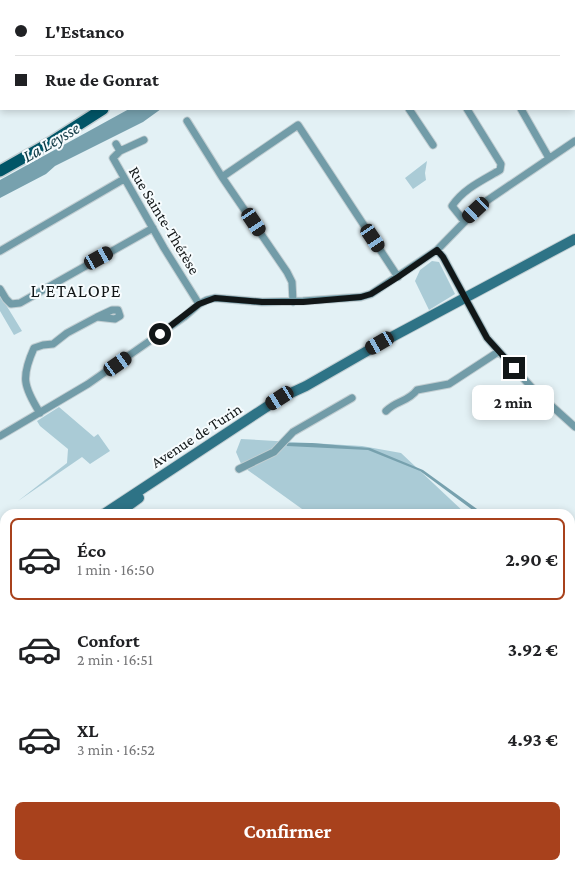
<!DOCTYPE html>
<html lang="fr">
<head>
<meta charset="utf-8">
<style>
  body { margin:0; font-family:"Crimson Pro",serif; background:#f6f6f6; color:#202124; height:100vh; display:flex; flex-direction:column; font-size:19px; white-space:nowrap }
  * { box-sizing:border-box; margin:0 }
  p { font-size:16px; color:#757577 }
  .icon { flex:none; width:28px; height:28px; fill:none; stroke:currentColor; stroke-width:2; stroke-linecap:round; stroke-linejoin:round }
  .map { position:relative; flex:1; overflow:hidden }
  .details { position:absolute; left:0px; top:509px; width:575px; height:361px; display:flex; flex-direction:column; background:#fff; border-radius:15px 15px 0 0; box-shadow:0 2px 8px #0003 }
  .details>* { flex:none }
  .guide { position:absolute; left:0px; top:0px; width:575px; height:110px; box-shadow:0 2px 8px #0003; display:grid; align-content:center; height:110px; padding:0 15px; background:#fff }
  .end { position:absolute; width:22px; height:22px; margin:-11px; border:6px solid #121718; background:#fff; box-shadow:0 0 0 2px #fff }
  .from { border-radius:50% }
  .bubble { position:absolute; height:35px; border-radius:8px; background:#fff; box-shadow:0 2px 8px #0003; font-size:16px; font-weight:700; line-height:35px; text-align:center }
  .car { position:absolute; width:15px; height:30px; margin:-15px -8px; border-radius:6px; box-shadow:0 0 4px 1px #0007; background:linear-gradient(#222 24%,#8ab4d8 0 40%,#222 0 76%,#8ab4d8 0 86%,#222 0) }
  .guide b { display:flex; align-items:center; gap:18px; height:48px; font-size:19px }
  .guide b+b { border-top:1px solid #e0e0e0 }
  .guide i { width:12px; height:12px; background:#202124 }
  ul { padding:9px 0 0; list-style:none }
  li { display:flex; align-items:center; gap:15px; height:82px; margin:0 10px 8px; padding:0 5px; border:2px solid transparent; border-radius:8px }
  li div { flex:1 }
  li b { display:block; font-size:19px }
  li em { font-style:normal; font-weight:700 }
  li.selected { border-color:#a8411c }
  li>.icon { width:45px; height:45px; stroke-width:1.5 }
  .primary-button { display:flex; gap:10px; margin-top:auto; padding:10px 15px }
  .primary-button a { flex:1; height:58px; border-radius:8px; background:#a8411c; color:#fff; font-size:20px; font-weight:700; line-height:58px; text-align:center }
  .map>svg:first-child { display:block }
  .green { fill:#aacbd6 }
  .water { fill:#77a1ae }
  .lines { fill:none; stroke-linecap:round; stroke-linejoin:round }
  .street-casing { stroke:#c2ced2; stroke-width:9 }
  .secondary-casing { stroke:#c2ced2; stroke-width:12 }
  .primary-casing { stroke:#c2ced2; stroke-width:14 }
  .highway-casing { stroke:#c2ced2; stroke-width:15 }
  .street { stroke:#729ca8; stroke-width:7 }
  .secondary { stroke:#2e7386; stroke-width:10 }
  .primary { stroke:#015567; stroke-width:11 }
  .highway { stroke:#153842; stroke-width:12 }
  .route { stroke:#121718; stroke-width:6 }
  .labels { text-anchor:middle; stroke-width:4; stroke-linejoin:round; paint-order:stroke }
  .street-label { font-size:16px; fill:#121718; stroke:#f7fcfe }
  .water-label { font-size:18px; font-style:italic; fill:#0e3742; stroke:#f7fcfe }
  .neighbourhood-label { font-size:18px; letter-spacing:1px; fill:#121718; stroke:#f7fcfe }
</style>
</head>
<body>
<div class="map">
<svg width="575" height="869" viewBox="0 0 575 869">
  <rect width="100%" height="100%" fill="#e3f1f5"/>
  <path class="green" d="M427 161 425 173 426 180 413 189 405 178Z
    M432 261 439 262 455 294 429 310 415 281 420 270Z
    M0 295 22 331 14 335 0 311Z
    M59 407 94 437 98 434 110 451 90 464 82 457 18 501 67 463 68 449 40 426 37 421Z
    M241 439 362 446 401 453 466 514H309L242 466 236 452Z"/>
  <path class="water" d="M129 109H161L143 122 55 166 46 174 0 198V180Z
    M286 443H312L370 448 423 470 484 514H478L420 471 368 450 287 446Z"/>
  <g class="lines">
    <g class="street-casing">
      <path id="street" d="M20 0 21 1
        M79 0 81 1
        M554 0 555 1
        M574 35 575 37
        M0 81 1 83
        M409 109 433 145
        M521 109 549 158
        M187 121 222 177 287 272 292 282 293 302
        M144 140 120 151 113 158 164 248 199 304
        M116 144 120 151
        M222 177 298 125 398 277
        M464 221 452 206C463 189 483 180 500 170L501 164 467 109
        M437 250 443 257 487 338 534 390 575 427
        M0 251 124 179
        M0 289 6 299 11 304 20 303 153 228
        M386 411C397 400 408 402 417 390L449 384 498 352
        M40 413C23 386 21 377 34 348L43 345 53 344 67 333 97 317 115 319 120 316 118 310H112L97 317
        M0 436 88 384 184 317 199 304 207 300 215 298 262 302 303 301 361 297 371 294 437 250 482 204 575 141
        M239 469 274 452 293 432 352 398
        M570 670 575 672
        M0 725 5 722
        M0 843 5 840
        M68 869 73 865
        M165 869 172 865
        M240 869 247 865
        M536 869 537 865
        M554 869 569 865"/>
    </g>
    <g class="secondary-casing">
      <path id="secondary" d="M104 514 280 398 306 386 388 339 575 239
        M117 514 139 498
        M0 542 5 539
        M0 563H5
        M0 576 5 577
        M277 865V869"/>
    </g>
    <g class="primary-casing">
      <path id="primary" d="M288 1 290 0
        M301 1 304 0
        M0 171 53 141 103 109"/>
    </g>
    <g class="highway-casing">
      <path id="highway" d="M414 0 417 1
        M445 0 447 1
        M574 77 575 78
        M574 95 575 96"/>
    </g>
    <use href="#street" class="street"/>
    <use href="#secondary" class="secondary"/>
    <use href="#primary" class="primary"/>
    <use href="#highway" class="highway"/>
  </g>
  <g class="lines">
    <path class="route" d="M160 334 199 304 215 298 262 302H303L361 297 371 294 398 277 437 250 443 257 487 338 514 368"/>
  </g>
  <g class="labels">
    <g class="street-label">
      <text transform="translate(165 220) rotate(59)" y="6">Rue Sainte-Thérèse</text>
      <text transform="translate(196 435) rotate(-33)" y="6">Avenue de Turin</text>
    </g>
    <g class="water-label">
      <text transform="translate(51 142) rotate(-30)" y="6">La Leysse</text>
    </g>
    <g class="neighbourhood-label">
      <text x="76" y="297">L'ETALOPE</text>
    </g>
  </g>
</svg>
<i class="end from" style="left:160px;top:334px"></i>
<i class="end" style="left:514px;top:368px"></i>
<div class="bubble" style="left:472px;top:385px;width:82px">2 min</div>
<i class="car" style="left:476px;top:210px;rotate:227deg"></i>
<i class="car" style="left:254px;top:222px;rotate:146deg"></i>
<i class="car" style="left:373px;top:238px;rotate:146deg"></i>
<i class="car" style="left:99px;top:258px;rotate:61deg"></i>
<i class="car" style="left:380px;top:343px;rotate:240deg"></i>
<i class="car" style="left:118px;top:364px;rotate:55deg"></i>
<i class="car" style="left:280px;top:398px;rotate:237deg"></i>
<div class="guide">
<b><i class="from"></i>L'Estanco</b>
<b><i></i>Rue de Gonrat</b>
</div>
<section class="details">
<ul>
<li class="selected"><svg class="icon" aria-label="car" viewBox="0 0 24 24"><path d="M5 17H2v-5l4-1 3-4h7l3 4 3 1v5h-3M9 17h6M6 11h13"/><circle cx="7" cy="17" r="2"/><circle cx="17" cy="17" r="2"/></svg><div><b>Éco</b><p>1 min · 16:50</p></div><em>2.90 €</em></li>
<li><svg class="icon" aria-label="car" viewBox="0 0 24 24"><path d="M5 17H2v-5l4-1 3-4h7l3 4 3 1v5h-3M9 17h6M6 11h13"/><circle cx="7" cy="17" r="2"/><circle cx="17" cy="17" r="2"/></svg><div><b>Confort</b><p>2 min · 16:51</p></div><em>3.92 €</em></li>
<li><svg class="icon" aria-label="car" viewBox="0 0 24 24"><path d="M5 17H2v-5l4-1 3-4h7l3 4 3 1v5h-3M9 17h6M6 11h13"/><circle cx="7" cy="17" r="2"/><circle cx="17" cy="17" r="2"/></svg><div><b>XL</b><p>3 min · 16:52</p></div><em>4.93 €</em></li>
</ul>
<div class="primary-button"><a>Confirmer</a></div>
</section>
</div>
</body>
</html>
